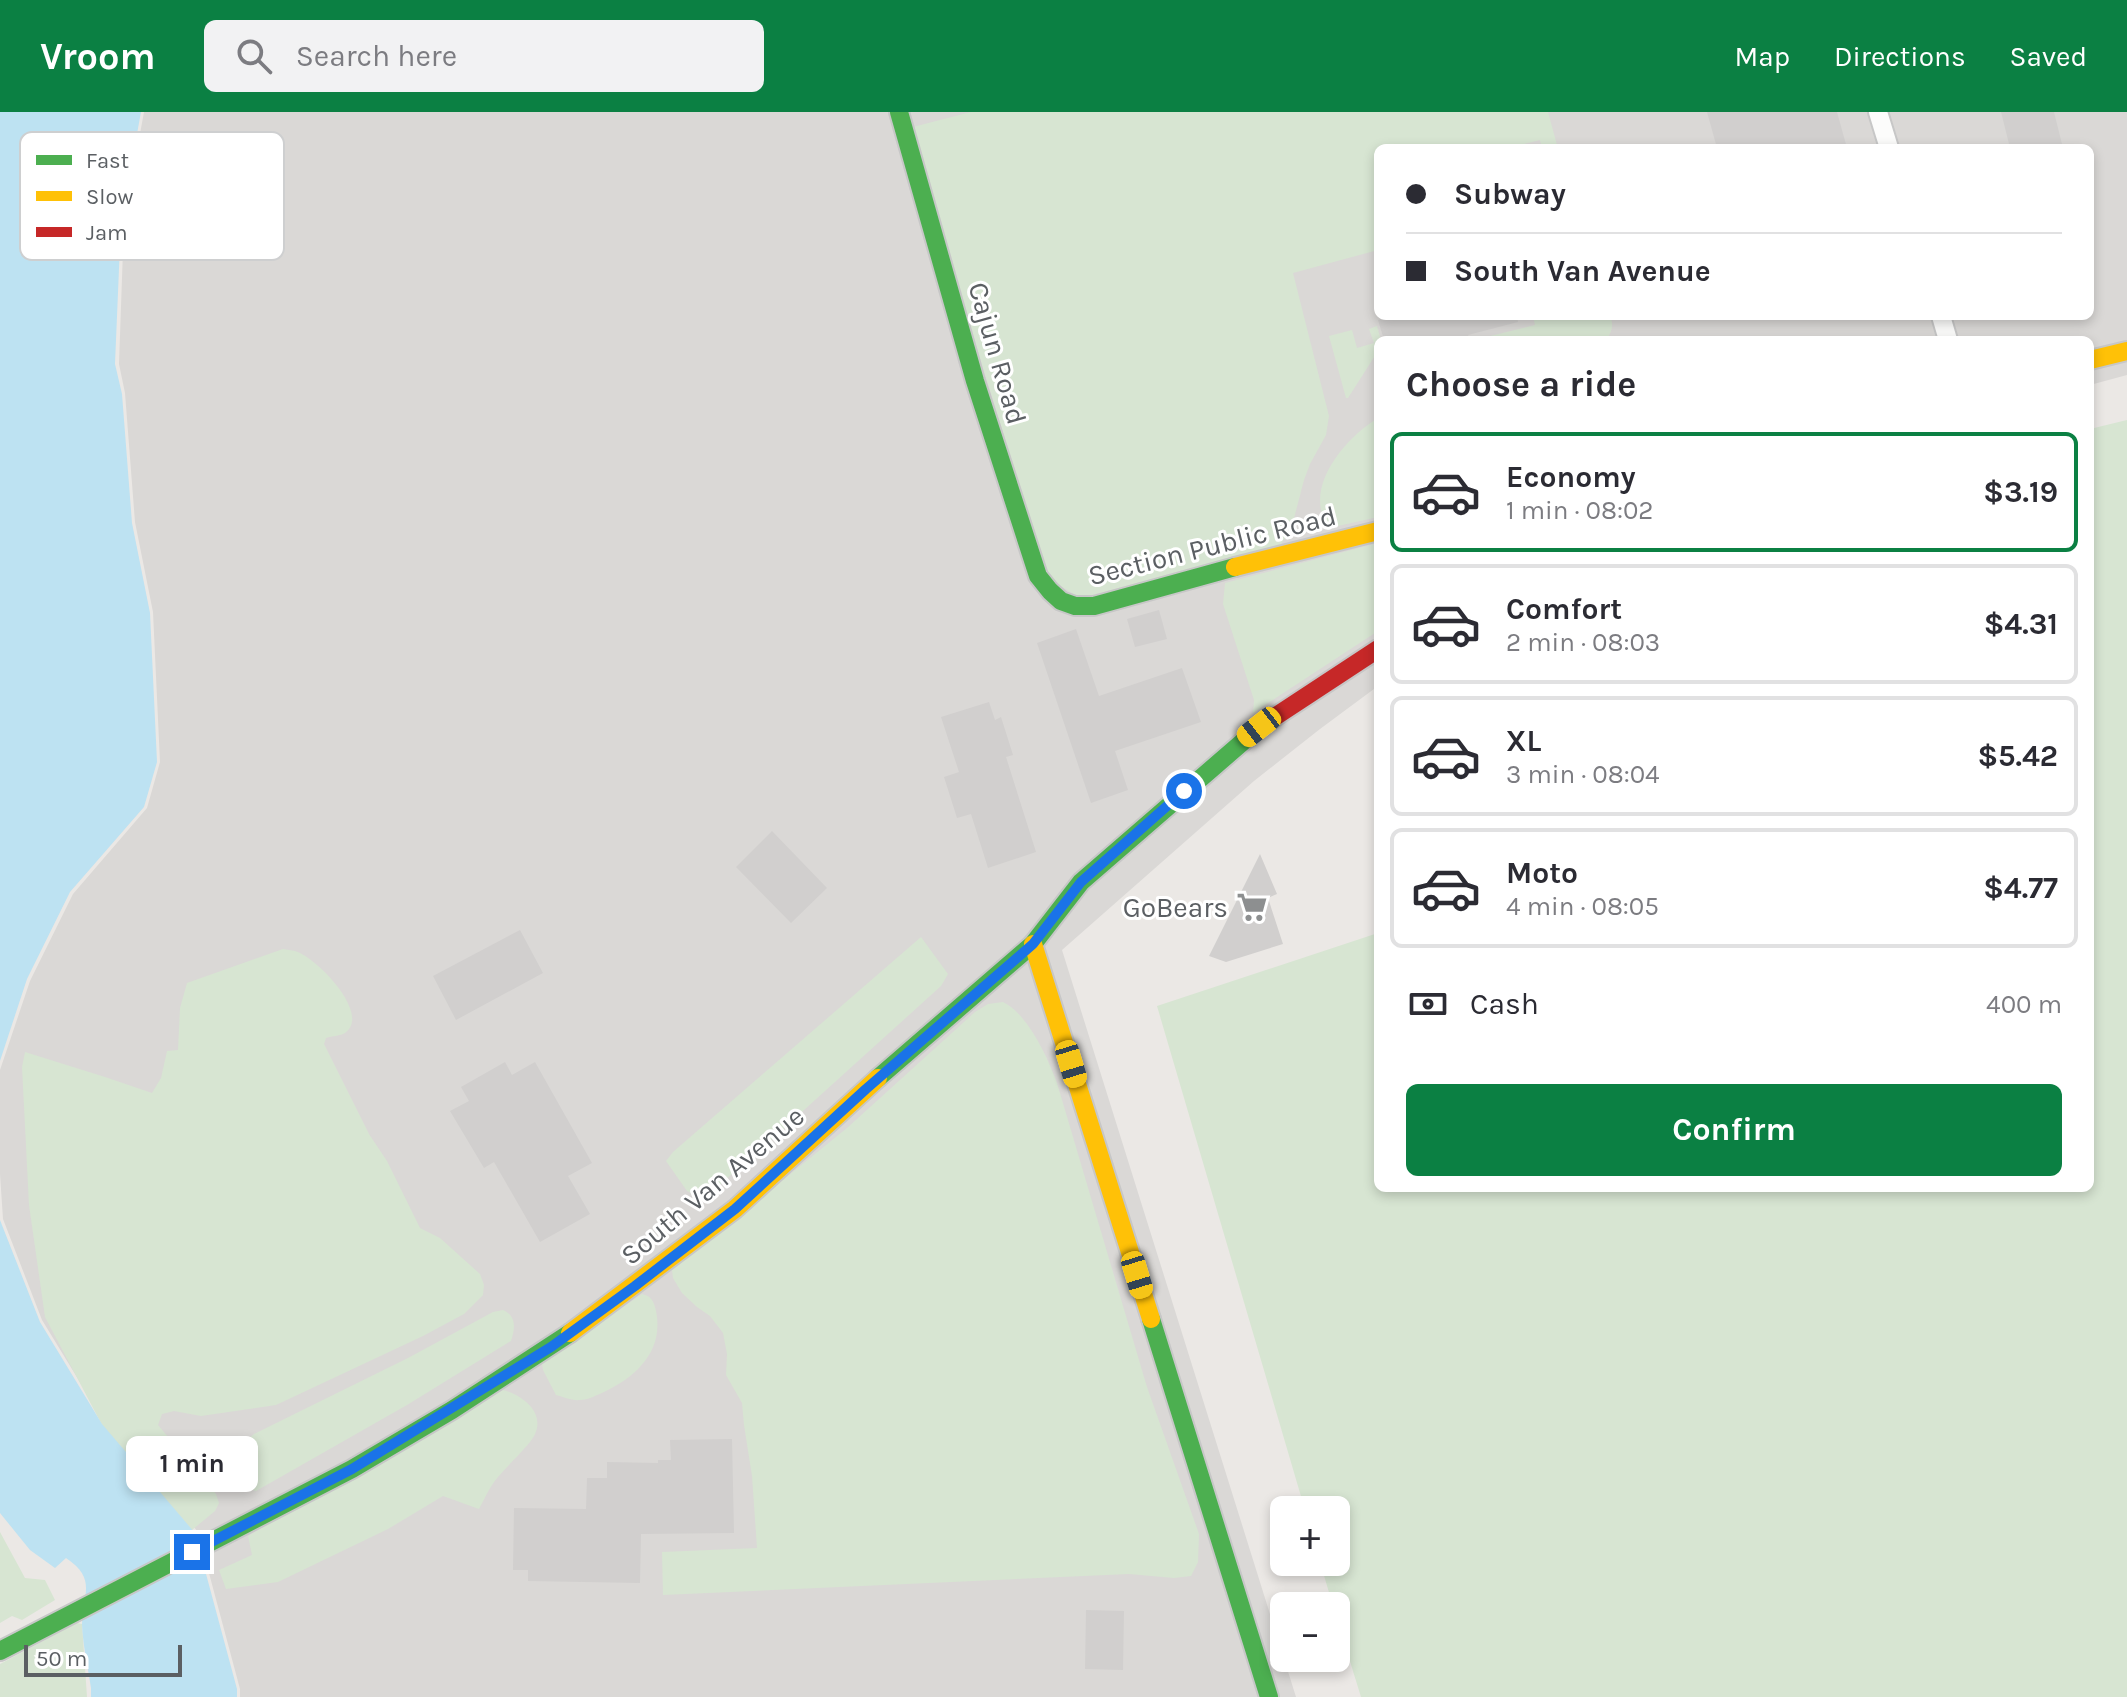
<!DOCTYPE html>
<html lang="en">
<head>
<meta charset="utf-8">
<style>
  body { margin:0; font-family:Karla,sans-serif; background:#f2f2f3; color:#2b2b33; height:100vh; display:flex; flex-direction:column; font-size:30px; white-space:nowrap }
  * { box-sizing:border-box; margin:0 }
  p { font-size:26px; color:#7c7c81 }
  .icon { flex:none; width:44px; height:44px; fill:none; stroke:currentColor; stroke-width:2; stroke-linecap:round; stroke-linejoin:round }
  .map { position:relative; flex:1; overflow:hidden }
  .panel { position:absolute; left:1374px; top:224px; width:720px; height:856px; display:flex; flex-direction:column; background:#fff; border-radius:12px; box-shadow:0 4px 12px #0003 }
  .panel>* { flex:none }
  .banner { position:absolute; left:1374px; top:32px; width:720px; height:176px; border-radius:12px; box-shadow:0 4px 12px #0003; display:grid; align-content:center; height:176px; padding:0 32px; background:#fff }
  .tools { position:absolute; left:1270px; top:1384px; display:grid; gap:16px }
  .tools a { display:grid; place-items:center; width:80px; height:80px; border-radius:12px; background:#fff; box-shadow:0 4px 12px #0003; font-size:40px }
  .scale { position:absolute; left:24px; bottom:20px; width:158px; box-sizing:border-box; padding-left:8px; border:4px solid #5b5f63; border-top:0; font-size:22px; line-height:28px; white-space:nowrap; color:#5b5f63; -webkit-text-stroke:6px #fff; paint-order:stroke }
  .end { position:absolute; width:36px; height:36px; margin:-18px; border:10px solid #1a73e8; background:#fff; box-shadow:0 0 0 4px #fff }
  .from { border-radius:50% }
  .bubble { position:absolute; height:56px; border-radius:12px; background:#fff; box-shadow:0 4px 12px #0003; font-size:26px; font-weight:700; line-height:56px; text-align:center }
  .car { position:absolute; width:24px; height:48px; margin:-24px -12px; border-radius:10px; box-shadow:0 0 6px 2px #0007; background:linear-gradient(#f5c518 24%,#345 0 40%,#f5c518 0 76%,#345 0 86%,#f5c518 0) }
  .banner b { display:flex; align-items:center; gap:28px; height:76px; font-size:30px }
  .banner b+b { border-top:2px solid #e1e1e2 }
  .banner i { width:20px; height:20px; background:#2b2b33 }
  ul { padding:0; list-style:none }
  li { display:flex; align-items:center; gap:24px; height:120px; margin:0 16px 12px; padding:0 16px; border:4px solid #e1e1e2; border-radius:12px }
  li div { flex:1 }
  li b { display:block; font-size:30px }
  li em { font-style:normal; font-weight:700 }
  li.current { border-color:#0b8043 }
  li>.icon { width:72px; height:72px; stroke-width:1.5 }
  h2 { padding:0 32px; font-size:36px; line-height:96px }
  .pay { display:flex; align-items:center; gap:20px; height:88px; padding:0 32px; font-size:30px }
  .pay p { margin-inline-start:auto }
  .primary-button { display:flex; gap:16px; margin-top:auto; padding:16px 32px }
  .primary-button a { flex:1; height:92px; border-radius:12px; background:#0b8043; color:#fff; font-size:32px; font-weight:700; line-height:92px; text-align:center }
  header { display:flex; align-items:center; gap:48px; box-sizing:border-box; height:112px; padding:0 40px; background:#0b8043; color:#fff }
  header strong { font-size:38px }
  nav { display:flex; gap:44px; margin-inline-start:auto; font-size:28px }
  .search { width:560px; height:72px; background:#f2f2f3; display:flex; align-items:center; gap:20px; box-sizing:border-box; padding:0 28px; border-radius:12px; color:#7c7c81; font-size:30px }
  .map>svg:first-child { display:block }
  .industrial { fill:#dad8d6; fill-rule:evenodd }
  .green { fill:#d7e5d2 }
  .water { fill:#bde2f2 }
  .building { fill:#d1cfce }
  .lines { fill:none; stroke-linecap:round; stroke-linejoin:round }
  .street-casing { stroke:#c7c7c7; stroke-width:22 }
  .fast-casing { stroke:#c7c7c7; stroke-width:22 }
  .slow-casing { stroke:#c7c7c7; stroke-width:22 }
  .jam-casing { stroke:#c7c7c7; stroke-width:22 }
  .street { stroke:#fcfcfb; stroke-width:18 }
  .fast { stroke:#4caf50; stroke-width:18 }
  .slow { stroke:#ffc107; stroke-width:18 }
  .jam { stroke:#c62828; stroke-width:18 }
  .route { stroke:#1a73e8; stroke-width:10 }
  .labels { text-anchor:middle; stroke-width:6; stroke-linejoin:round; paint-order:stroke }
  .street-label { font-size:28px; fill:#5b5f63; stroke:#fff }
  .poi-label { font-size:28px; fill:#5b5f63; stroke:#fff; text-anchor:end }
  .key { fill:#fff; stroke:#cecfd0; stroke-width:2 }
  .key-label { font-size:22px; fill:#5b5f63 }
</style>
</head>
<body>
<header>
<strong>Vroom</strong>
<div class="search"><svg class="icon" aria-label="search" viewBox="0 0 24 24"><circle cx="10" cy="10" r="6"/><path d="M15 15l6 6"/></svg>Search here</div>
<nav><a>Map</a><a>Directions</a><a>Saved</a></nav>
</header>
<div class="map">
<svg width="2127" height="1585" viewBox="0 0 2127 1585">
  <rect width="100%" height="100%" fill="#ebe8e5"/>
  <path class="industrial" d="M144 0H2127V263L2090 273V228H1378V574L1320 617 1254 669 1062 838 1296 1585H240V1577L198 1420 105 1311 42 1208 3 1107 0 1062V958L30 869 73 782 147 696 160 650 153 500 135 410 125 281 119 252 124 109ZM1378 36H2090V204H1378Z"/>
  <path class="green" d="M971 0H1548L1557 33 1556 36H1542L1540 28 1508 36H1378V138L1293 161 1329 304 1326 323 1310 352 1304 368 1292 414 1280 434 1088 484H1077L1048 466 909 16Z
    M1533 204H1610C1614 213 1612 220 1606 228H1474L1535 213Z
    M1377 214 1381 228H1378V239L1348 286H1346L1329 224 1352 218 1357 236 1374 231 1369 217Z
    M1378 306V405L1329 416C1301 377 1345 326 1378 306Z
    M2127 308V1585H1361L1336 1504V1494H1333L1320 1450H1336V1398H1305L1157 894 1378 821V1076H2090V317Z
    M1378 431V519L1253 601 1254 588 1223 492 1225 471Z
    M921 825 948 862 941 874 772 1027 709 1082 699 1085 687 1079 666 1049 673 1040Z
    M283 837C287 838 291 838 295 839 316 845 372 902 345 921 340 924 332 924 326 926L324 932 369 1022 387 1049 420 1116 440 1126 480 1162 484 1173 483 1183 464 1202 423 1224 276 1293 201 1304 174 1299 162 1302 158 1313 216 1382 219 1391 215 1399 192 1418 102 1313 45 1205 29 1093 22 955 25 940 105 965 152 981 161 966 167 939 178 938 180 896 187 871Z
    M1003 890C1028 902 1048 946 1057 971L1147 1275 1199 1422 1198 1450 1191 1464 1174 1466 1129 1462 663 1483 662 1440 757 1436 752 1364 744 1313 742 1291 726 1263 727 1242 723 1221 710 1204 697 1195 682 1181 673 1166 672 1158 847 1016 975 900 988 892Z
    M642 1182C651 1184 654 1189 656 1199 664 1238 638 1264 604 1280 597 1283 588 1288 580 1288 572 1289 564 1285 556 1283L543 1258 542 1251Z
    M503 1198C517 1204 515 1217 511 1229L407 1293 256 1379 243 1375 233 1364C234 1346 239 1332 254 1322L408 1246 493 1200Z
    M503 1278C522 1283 545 1300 535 1322 531 1332 506 1355 498 1365 490 1374 485 1386 479 1397L443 1384 388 1417 278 1470 226 1477 219 1458 252 1443 248 1424Z
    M0 1420 25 1466 45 1468 55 1488 22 1508 12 1504 0 1511Z
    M77 1511 82 1512 87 1585H0V1552Z"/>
  <path class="water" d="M0 0H141L121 109 115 252 122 282 132 411 150 501 157 650 144 695 70 780 27 867 0 949Z
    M0 1108 40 1210 102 1312 195 1421 237 1577V1585H91V1576C88 1555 83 1534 82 1513 82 1484 98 1467 66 1446L55 1456 30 1438 0 1401Z"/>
  <path class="building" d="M1707 0H1837L1847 36H1717Z
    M2001 0H2054L2063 36H2010Z
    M1394 204H1517L1518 210 1468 223 1470 228H1384L1378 208Z
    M1159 498 1167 527 1135 535 1127 507Z
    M1076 517 1099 584 1182 556 1201 610 1115 639 1128 678 1091 691 1037 531Z
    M989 590 995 608 1001 605 1013 643 1006 645 1036 740 988 756 971 702 957 706 944 665 959 660 941 605Z
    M772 719 827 776 791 811 736 755Z
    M1260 742 1277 782 1268 786 1283 832 1226 850 1209 844Z
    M520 818 543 861 456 908 433 864Z
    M505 950 512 963 535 950 592 1051 568 1064 590 1102 540 1130 494 1050 484 1056 450 999 469 989 461 975Z
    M732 1327 734 1421 641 1422 640 1471 528 1469V1458H513L514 1396 586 1397 587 1366H607V1350L658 1351V1348H671L670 1328Z
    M1086 1498 1124 1499 1123 1558 1085 1557Z"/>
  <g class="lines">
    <g class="street-casing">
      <path id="street" d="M1878 0 1889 36
        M1941 204 1948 228"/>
    </g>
    <g class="fast-casing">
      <path id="fast" d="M899 0 975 269 1038 464 1050 479 1061 489 1075 494H1094L1235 455
        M878 966 1033 832 1081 770 1261 614
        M1151 1207 1269 1585
        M0 1539 352 1357 452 1298 570 1221"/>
    </g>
    <g class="slow-casing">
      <path id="slow" d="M2090 248 2127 239
        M1235 455 1378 419
        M1033 832 1151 1207
        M570 1221 735 1097 878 966"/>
    </g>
    <g class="jam-casing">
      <path id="jam" d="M1261 614 1378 537"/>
    </g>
    <use href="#street" class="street"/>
    <use href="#fast" class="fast"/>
    <use href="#slow" class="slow"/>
    <use href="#jam" class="jam"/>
  </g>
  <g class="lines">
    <path class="route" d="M192 1440 352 1357 551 1235 635 1174 735 1097 866 977 1033 832 1081 770 1184 679"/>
  </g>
  <defs>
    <g id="supermarket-bare" transform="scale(2.4)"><path d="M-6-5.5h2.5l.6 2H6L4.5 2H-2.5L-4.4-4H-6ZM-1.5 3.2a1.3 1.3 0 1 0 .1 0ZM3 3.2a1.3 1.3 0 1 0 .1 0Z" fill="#8d8f90" stroke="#fff" stroke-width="2.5" paint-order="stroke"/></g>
  </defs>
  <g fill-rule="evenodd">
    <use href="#supermarket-bare" x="1252" y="795"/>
  </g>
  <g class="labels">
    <g class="street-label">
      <text transform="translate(998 241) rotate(74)" y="10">Cajun Road</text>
      <text transform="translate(1212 433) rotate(-14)" y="10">Section Public Road</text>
      <text transform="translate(712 1073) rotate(-40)" y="10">South Van Avenue</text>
    </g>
    <g class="poi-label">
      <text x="1228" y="805">GoBears</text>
    </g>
  </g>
  <rect x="20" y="20" width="264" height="128" rx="12" class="key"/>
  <rect x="36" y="43" width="36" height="10" fill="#4caf50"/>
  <rect x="36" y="79" width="36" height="10" fill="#ffc107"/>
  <rect x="36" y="115" width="36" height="10" fill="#c62828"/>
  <g class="key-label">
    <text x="86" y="56">Fast</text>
    <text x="86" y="92">Slow</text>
    <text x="86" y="128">Jam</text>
  </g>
</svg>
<div class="tools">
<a>+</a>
<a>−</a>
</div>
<div class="scale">50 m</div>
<i class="end from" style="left:1184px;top:679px"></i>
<i class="end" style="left:192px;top:1440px"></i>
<div class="bubble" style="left:126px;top:1324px;width:132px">1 min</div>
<i class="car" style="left:1259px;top:615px;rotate:232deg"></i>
<i class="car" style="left:1071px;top:952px;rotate:163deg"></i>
<i class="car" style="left:1137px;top:1163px;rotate:163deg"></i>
<div class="banner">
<b><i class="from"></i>Subway</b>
<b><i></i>South Van Avenue</b>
</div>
<section class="panel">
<h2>Choose a ride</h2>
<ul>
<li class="current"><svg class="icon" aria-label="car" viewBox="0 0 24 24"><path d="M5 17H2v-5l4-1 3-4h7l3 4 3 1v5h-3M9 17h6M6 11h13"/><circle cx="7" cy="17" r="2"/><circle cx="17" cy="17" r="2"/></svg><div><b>Economy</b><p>1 min · 08:02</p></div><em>$3.19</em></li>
<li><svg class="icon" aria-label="car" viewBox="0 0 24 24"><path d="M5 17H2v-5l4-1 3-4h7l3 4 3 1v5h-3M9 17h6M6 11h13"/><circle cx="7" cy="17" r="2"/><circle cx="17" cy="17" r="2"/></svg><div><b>Comfort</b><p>2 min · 08:03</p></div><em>$4.31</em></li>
<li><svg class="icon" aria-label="car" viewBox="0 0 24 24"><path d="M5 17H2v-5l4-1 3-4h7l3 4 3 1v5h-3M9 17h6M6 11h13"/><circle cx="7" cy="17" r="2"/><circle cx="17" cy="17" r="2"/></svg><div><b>XL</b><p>3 min · 08:04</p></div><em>$5.42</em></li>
<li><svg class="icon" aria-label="car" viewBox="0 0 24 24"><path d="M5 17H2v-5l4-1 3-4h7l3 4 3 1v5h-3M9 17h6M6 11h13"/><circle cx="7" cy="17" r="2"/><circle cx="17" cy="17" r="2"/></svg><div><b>Moto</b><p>4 min · 08:05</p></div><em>$4.77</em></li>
</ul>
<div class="pay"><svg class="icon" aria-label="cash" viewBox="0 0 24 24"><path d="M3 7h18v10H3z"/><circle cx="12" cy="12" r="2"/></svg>Cash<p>400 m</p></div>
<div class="primary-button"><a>Confirm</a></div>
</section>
</div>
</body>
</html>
